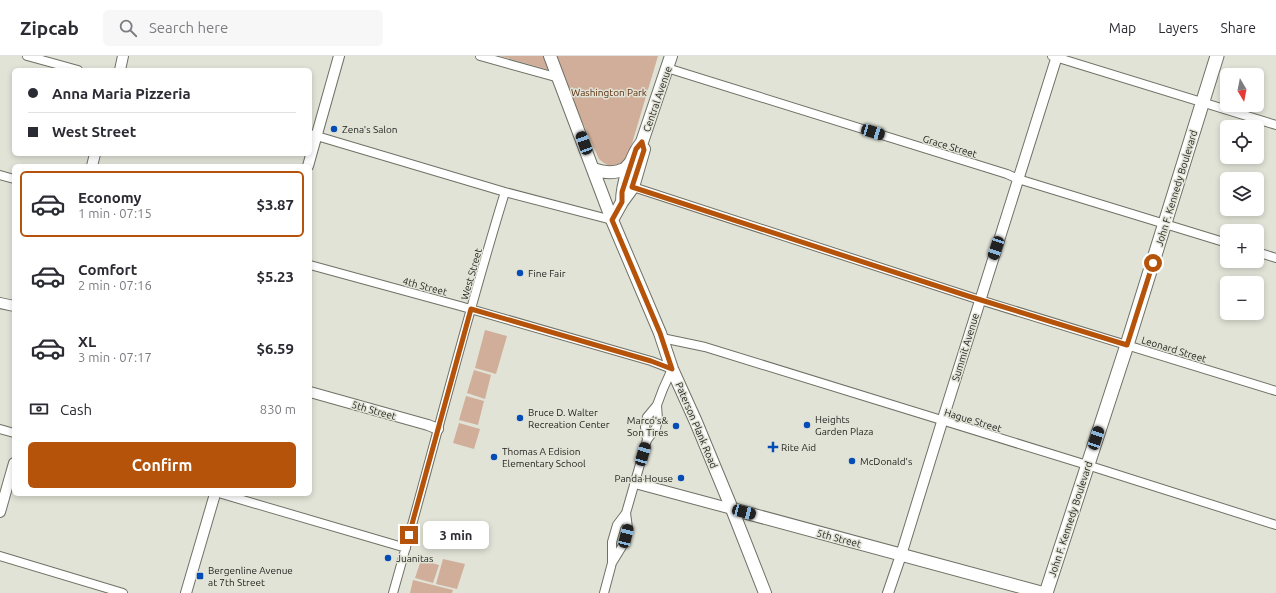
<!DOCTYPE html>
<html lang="en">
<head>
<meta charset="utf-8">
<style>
  body { margin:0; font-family:Ubuntu,sans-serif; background:#f7f7f7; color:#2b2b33; height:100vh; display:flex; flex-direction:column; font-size:15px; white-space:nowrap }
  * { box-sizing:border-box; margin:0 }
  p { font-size:13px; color:#7c7c81 }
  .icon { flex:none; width:22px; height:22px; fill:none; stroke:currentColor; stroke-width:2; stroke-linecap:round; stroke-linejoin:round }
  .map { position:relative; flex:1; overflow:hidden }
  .details { position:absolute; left:12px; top:108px; width:300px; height:332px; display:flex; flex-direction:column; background:#fff; border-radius:6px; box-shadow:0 2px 6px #0003 }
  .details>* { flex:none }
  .top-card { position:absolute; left:12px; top:12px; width:300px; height:88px; border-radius:6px; box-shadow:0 2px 6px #0003; display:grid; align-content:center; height:88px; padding:0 16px; background:#fff }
  .needle { width:26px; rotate:170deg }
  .buttons { position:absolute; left:1220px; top:12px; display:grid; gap:8px }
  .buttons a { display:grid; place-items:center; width:44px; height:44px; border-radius:6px; background:#fff; box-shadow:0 2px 6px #0003; font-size:20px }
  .end { position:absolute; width:18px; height:18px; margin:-9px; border:5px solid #b45309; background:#fff; box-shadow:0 0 0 2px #fff }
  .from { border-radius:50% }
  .bubble { position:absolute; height:28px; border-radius:6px; background:#fff; box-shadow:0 2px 6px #0003; font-size:13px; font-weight:700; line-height:28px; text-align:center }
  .car { position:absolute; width:12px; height:24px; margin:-12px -6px; border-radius:5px; box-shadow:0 0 3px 1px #0007; background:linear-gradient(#222 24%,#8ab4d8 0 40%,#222 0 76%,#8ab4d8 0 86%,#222 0) }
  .top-card b { display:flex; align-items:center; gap:14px; height:38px; font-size:15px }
  .top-card b+b { border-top:1px solid #e1e1e2 }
  .top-card i { width:10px; height:10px; background:#2b2b33 }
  ul { padding:7px 0 0; list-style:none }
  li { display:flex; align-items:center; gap:12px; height:66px; margin:0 8px 6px; padding:0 8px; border:2px solid transparent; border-radius:6px }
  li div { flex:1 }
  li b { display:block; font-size:15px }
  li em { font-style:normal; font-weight:700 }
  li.on { border-color:#b45309 }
  li>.icon { width:36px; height:36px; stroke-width:1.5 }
  .pay { display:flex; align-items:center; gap:10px; height:44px; padding:0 16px; font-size:15px }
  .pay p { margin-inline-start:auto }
  .action { display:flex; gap:8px; margin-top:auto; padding:8px 16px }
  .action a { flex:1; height:46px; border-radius:6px; background:#b45309; color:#fff; font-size:16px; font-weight:700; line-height:46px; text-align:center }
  header { display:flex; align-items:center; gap:24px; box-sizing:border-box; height:56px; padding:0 20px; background:#fff; border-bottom:1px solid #e1e1e2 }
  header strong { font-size:19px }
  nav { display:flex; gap:22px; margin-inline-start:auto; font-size:14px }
  .search { width:280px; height:36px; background:#f7f7f7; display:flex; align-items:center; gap:10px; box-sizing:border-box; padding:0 14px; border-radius:6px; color:#7c7c81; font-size:15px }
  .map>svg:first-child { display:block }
  .green { fill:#d1ae9a }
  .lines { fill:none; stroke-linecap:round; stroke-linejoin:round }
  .minor-casing { stroke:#707166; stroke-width:10 }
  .tertiary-casing { stroke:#707166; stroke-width:12 }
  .secondary-casing { stroke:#707166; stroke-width:14 }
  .primary-casing { stroke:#707166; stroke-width:15 }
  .minor { stroke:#fff; stroke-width:8 }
  .tertiary { stroke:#fff; stroke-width:10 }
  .secondary { stroke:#fff; stroke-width:12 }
  .primary { stroke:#fff; stroke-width:13 }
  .route { stroke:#b45309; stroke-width:5 }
  .poi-dot { fill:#044db7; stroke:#e2e3d7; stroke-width:1.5 }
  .labels { text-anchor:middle; stroke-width:3; stroke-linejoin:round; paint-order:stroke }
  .park-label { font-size:10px; fill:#592b0a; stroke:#e2e3d7 }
  .street-label { font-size:10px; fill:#1e1f1b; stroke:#e2e3d7 }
  .poi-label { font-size:10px; fill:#1e1f1b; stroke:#e2e3d7; text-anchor:start }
</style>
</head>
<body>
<header>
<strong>Zipcab</strong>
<div class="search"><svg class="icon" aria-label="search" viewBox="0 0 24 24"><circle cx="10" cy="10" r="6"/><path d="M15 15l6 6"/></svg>Search here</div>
<nav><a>Map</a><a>Layers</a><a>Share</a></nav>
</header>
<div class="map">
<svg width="1276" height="537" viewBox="0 0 1276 537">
  <rect width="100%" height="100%" fill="#e2e3d7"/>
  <path class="green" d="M500 0H658L628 101C619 113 610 113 599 103L560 17Z
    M485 274 507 280 496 318 475 312Z
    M474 314 491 319 485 343 467 337Z
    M466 340 484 345 478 369 459 364Z
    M459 367 480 373 474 393 453 387Z
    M443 503 465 508 457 533 436 528Z
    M421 504 439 509 433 527 415 522Z
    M413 524 453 534 452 537H410Z"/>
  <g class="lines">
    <g class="minor-casing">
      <path id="minor" d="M27 0 78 14
        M480 0 559 22
        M1052 0 1276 69
        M667 12 1007 118 1018 123 1227 187
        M310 78 505 136 612 164
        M0 119 14 123
        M633 131 980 244 1276 335
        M1257 196 1276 202
        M310 209 460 250 651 305 672 313 663 333 657 349 647 361 645 371 647 384
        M662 282 705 291 1087 409 1276 469
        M0 373 14 377
        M222 438 406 492
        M0 500 123 537
        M612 507V486L617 469 626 457 647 384 656 372 658 364 657 349
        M393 537C431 404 464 269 505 136
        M604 537 612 507 623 489 628 472 626 457"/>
    </g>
    <g class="tertiary-casing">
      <path id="tertiary" d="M120 14 123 0
        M92 110 95 98
        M308 110 339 0
        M0 247 14 250
        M310 336 428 369 438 373
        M635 427 732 453
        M0 456 14 407
        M186 537 215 438
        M888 537 901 499 946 353 1057 0"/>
    </g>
    <g class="secondary-casing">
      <path id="secondary" d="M550 0 612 164 660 277 672 313 696 366 732 453 765 537
        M593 113C602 116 615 118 624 113 626 112 629 108 631 106
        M622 146C622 129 631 99 642 86L671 0
        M612 164 622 146 633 131 644 93
        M732 453 1043 537"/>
    </g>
    <g class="primary-casing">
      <path id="primary" d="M1046 537 1127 289 1217 0"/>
    </g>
    <use href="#minor" class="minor"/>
    <use href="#tertiary" class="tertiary"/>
    <use href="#secondary" class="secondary"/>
    <use href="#primary" class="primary"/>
  </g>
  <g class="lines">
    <path class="route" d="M409 479 471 253 651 305 672 313 660 277 612 164 622 146V136L636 93 642 86 644 94 632 131 968 240 1127 289 1153 207"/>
  </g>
  <g class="poi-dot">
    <circle cx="334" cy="73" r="4"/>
    <circle cx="520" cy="217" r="4"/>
    <circle cx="520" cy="362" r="4"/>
    <circle cx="807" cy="369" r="4"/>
    <circle cx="676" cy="370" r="4"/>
    <path d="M771 385h4v4h4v4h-4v4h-4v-4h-4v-4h4z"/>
    <circle cx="494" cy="401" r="4"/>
    <circle cx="852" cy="405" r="4"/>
    <circle cx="681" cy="422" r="4"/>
    <circle cx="388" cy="502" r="4"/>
    <rect x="196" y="516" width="8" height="8" rx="2"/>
  </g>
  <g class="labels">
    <g class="park-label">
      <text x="609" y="40">Washington Park</text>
    </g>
    <g class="street-label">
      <text transform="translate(657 43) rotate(-71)" y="4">Central Avenue</text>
      <text transform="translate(950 90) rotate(17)" y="4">Grace Street</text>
      <text transform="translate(1176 132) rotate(-73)" y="4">John F. Kennedy Boulevard</text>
      <text transform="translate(471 218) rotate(-74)" y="4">West Street</text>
      <text transform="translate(425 230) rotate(15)" y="4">4th Street</text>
      <text transform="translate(965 291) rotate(-73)" y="4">Summit Avenue</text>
      <text transform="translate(1174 293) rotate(17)" y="4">Leonard Street</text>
      <text transform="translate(374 354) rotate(16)" y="4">5th Street</text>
      <text transform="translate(973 364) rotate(17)" y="4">Hague Street</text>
      <text transform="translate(697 369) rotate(67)" y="4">Paterson Plank Road</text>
      <text transform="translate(1070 463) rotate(-72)" y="4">John F. Kennedy Boulevard</text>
      <text transform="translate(839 482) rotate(15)" y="4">5th Street</text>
    </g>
    <g class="poi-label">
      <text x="342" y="77">Zena's Salon</text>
      <text x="528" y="221">Fine Fair</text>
      <text x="528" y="360">Bruce D. Walter<tspan x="528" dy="12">Recreation Center</tspan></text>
      <text x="815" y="367">Heights<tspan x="815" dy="12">Garden Plaza</tspan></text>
      <text x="668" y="368" text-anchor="end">Marco's&amp;<tspan x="668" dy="12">Son Tires</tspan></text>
      <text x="781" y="395">Rite Aid</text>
      <text x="502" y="399">Thomas A Edision<tspan x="502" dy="12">Elementary School</tspan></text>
      <text x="860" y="409">McDonald's</text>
      <text x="673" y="426" text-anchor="end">Panda House</text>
      <text x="396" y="506">Juanitas</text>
      <text x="208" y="518">Bergenline Avenue<tspan x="208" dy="12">at 7th Street</tspan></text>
    </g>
  </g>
</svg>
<div class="buttons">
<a><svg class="needle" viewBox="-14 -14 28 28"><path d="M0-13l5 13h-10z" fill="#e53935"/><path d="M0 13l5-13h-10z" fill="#7c7c81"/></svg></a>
<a><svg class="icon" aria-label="locate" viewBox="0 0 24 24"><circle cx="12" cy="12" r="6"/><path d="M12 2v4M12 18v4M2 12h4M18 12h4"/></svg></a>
<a><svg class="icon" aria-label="layers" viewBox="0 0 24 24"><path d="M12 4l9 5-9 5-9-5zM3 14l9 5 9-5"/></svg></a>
<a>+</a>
<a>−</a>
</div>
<i class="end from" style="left:1153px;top:207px"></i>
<i class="end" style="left:409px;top:479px"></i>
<div class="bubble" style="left:423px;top:465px;width:66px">3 min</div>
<i class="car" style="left:873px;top:76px;rotate:107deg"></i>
<i class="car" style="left:584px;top:87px;rotate:340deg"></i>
<i class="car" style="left:996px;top:192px;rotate:198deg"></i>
<i class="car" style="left:1096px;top:382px;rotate:18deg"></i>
<i class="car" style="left:643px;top:398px;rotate:16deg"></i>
<i class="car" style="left:744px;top:456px;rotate:105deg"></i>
<i class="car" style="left:626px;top:480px;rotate:14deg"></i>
<div class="top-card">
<b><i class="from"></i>Anna Maria Pizzeria</b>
<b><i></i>West Street</b>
</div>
<section class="details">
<ul>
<li class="on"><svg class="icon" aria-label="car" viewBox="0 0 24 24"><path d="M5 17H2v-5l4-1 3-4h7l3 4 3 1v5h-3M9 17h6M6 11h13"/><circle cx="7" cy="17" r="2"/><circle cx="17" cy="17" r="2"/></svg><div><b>Economy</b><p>1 min · 07:15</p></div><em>$3.87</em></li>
<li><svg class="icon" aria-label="car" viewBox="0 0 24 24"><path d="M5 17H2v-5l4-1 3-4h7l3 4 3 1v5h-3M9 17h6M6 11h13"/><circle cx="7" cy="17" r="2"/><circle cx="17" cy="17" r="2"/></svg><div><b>Comfort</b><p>2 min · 07:16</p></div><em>$5.23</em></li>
<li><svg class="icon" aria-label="car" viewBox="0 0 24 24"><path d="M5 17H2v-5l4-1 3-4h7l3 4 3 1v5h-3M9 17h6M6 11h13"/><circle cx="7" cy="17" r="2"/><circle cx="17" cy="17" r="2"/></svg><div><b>XL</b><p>3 min · 07:17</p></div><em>$6.59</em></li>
</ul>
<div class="pay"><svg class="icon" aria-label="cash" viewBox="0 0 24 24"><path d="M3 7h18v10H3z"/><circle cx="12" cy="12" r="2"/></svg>Cash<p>830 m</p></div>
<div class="action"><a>Confirm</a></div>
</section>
</div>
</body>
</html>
